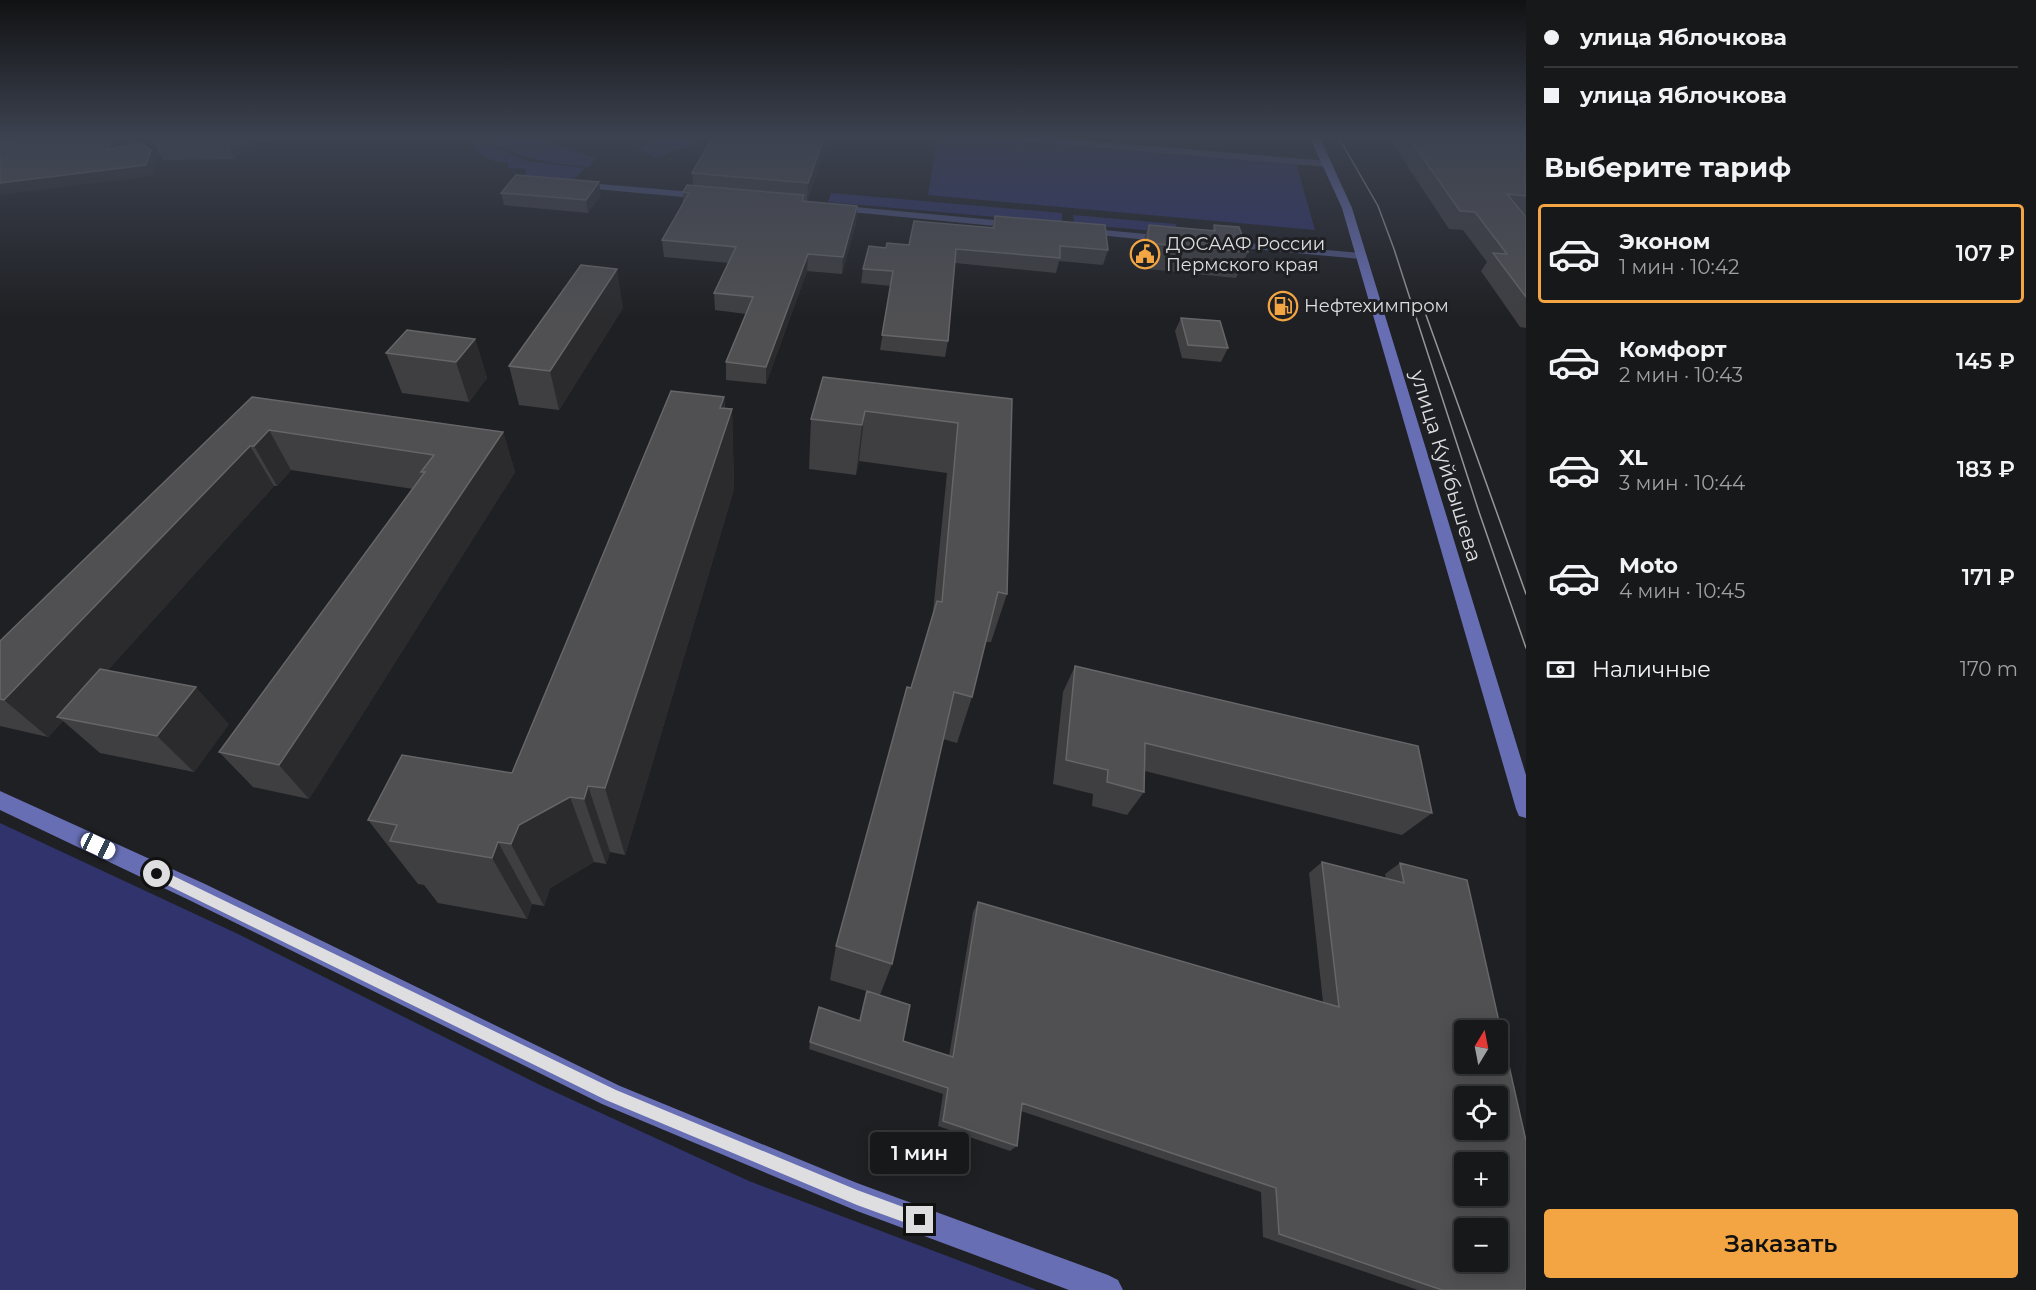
<!DOCTYPE html>
<html lang="ru">
<head>
<meta charset="utf-8">
<style>
  body { margin:0; font-family:Montserrat,sans-serif; background:#202123; color:#f1f3f6; height:100vh; display:flex; flex-direction:column; font-size:22px; white-space:nowrap }
  * { box-sizing:border-box; margin:0 }
  p { font-size:20px; color:#9ea0a2 }
  .icon { flex:none; width:33px; height:33px; fill:none; stroke:currentColor; stroke-width:2; stroke-linecap:round; stroke-linejoin:round }
  .map { position:relative; flex:1; overflow:hidden }
  .panel { display:flex; flex-direction:column; background:#17181a; width:510px }
  .panel>* { flex:none }
  .top-card { display:grid; align-content:center; height:132px; padding:0 18px; background:#17181a }
  .needle { width:39px; rotate:10deg }
  .fabs { position:absolute; left:1454px; top:1020px; display:grid; gap:12px }
  .fabs a { display:grid; place-items:center; width:54px; height:54px; border-radius:6px; background:#17181a; box-shadow:0 3px 15px #0003,0 0 0 2px #363739; font-size:30px }
  .end { position:absolute; width:27px; height:27px; margin:-14px; border:8px solid #dedee0; background:#111; box-shadow:0 0 0 3px #111 }
  .from { border-radius:50% }
  .bubble { position:absolute; height:42px; border-radius:6px; background:#17181a; box-shadow:0 3px 15px #0003,0 0 0 2px #363739; font-size:20px; font-weight:600; line-height:42px; text-align:center }
  .car { position:absolute; width:18px; height:36px; margin:-18px -9px; border-radius:8px; box-shadow:0 0 4px 2px #0007; background:linear-gradient(#fff 24%,#345 0 40%,#fff 0 76%,#345 0 86%,#fff 0) }
  .top-card b { display:flex; align-items:center; gap:21px; height:57px; font-size:22px }
  .top-card b+b { border-top:2px solid #363739 }
  .top-card i { width:15px; height:15px; background:#f1f3f6 }
  ul { padding:0; list-style:none }
  li { display:flex; align-items:center; gap:18px; height:99px; margin:0 12px 9px; padding:0 6px; border:3px solid transparent; border-radius:6px }
  li div { flex:1 }
  li b { display:block; font-size:22px }
  li em { font-style:normal; font-weight:600 }
  li.on { border-color:#f3a443 }
  li>.icon { width:54px; height:54px; stroke-width:1.5 }
  h2 { padding:0 18px; font-size:27px; line-height:72px }
  .pay { display:flex; align-items:center; gap:15px; height:66px; padding:0 18px; font-size:22px }
  .pay p { margin-inline-start:auto }
  .primary-button { display:flex; gap:12px; margin-top:auto; padding:12px 18px }
  .primary-button a { flex:1; height:69px; border-radius:6px; background:#f3a443; color:#111; font-size:24px; font-weight:600; line-height:69px; text-align:center }
  main { display:flex; flex:1; min-height:0 }
  .map>svg:first-child { display:block }
  .green { fill:#30336c }
  .lines { fill:none; stroke-linecap:round; stroke-linejoin:round }
  .street { fill:#4d537e; fill-rule:evenodd }
  .secondary { fill:#676eb3; fill-rule:evenodd }
  .tram { stroke:#959698; stroke-width:1.5 }
  .wall { fill:#3f3f42 }
  .shaded-wall { fill:#2b2b2e }
  .building { fill:#505053; stroke:#666669; stroke-width:1.5; fill-rule:evenodd }
  .route { fill:#dedee0 }
  .labels { text-anchor:middle; stroke-width:6; stroke-linejoin:round; paint-order:stroke }
  .far-poi-label { font-size:18px; fill:#dedee0; stroke:#1f2023; text-anchor:start }
  .street-label { font-size:21px; fill:#dedee0; stroke:#1f2023 }
</style>
</head>
<body>
<main>
<div class="map">
<svg width="1526" height="1290" viewBox="0 0 1526 1290">
  <rect width="100%" height="100%" fill="#1f2023"/>
  <path class="green" d="M489 138H544L553 145 596 158 589 167C551 163 523 160 489 142Z
    M667 138H688L699 143 656 157 637 148Z
    M937 138H989L1296 163 1315 230 928 195Z
    M481 141 526 161 584 168 574 180 524 176 526 169 508 168V163L494 161 478 154 474 143Z
    M831 193 1062 213V223L828 202Z
    M1073 215 1176 224 1178 233 1074 224Z
    M0 823 238 934 540 1085 749 1181 1037 1290H0Z"/>
  <g class="lines">
    <path class="street" d="M1014 138H1052L1328 161 1333 164 1328 167 1019 141Z
      M577 182 705 193 710 196 705 199 573 187V183Z
      M834 205 1016 222 1021 225 1016 228 830 210V206Z
      M1082 228 1168 236 1173 239 1168 242 1078 233V229Z
      M1223 241 1361 253 1367 256 1361 259 1219 246 1218 244Z"/>
    <path class="secondary" d="M1310 138H1320L1352 208 1526 775V818L1519 816 1516 809 1342 208Z
      M0 791 205 884 620 1086 857 1183 1108 1275 1118 1280 1123 1290H1069L857 1211 602 1104 189 900 0 810Z"/>
    <path class="tram" d="M1339 138 1378 206 1394 249 1479 512 1526 648
      M1426 315 1526 594"/>
  </g>
  <path class="wall" d="M152 138H278L274 142H253L235 159 163 160Z
    M829 138 807 202 857 206 856 223 842 274 807 271 766 384 726 380V362L746 314 715 310 714 293 729 263 664 257 662 240 683 203V192L693 185 692 173Z
    M1389 138H1526V215H1524L1526 217V328L1520 327 1481 271 1487 262 1463 230 1449 229Z
    M501 193 601 195 588 213 504 205Z
    M995 216 1108 250 1103 265 1059 261 1056 273 955 263 948 341 945 357 880 350 891 286 861 283 863 269 886 248 909 245 992 228Z
    M1149 225 1212 230 1214 225 1248 252 1236 278 1138 268 1140 250Z
    M623 308 559 410 519 405 509 366Z
    M1181 318 1228 348 1221 362 1182 358 1175 331Z
    M475 339 487 378 469 402 402 393 386 353Z
    M823 377 1012 399 1007 594 991 642H986L972 697 957 743 943 739 892 964 880 995 903 1041 949 1056 973 912 978 902 1323 1002 1309 873 1322 862 1386 878 1385 874 1400 863 1526 1290H1418L1263 1237 1261 1192 1021 1111 1017 1146 1010 1151 938 1126 943 1094 809 1049 810 1042 859 1020 866 991 830 980 836 946 933 612 947 473 859 461 856 475 809 469 811 419Z
    M252 397 503 432 515 472 309 799 253 787 219 752 413 489 291 470 277 486H274L108 670 229 724 194 772 100 753 63 721 48 737 0 726V641Z
    M724 397 725 408 732 409 734 489 625 855 610 852 606 864 594 862 550 888 544 906 532 904 527 919 438 903 424 885 418 884 368 820 512 773Z
    M1075 666 1432 813 1402 835 1145 771 1144 792 1127 815 1092 806 1093 794 1053 784 1063 692Z"/>
  <path class="shaded-wall" d="M112 138H121L122 139 115 161 108 150Z
    M226 138H252L253 142 235 159Z
    M824 138H829L807 202 808 183Z
    M151 150 157 162 153 176 0 195V183Z
    M599 182 601 195 588 213 586 200Z
    M857 206 856 223 842 274 843 257Z
    M808 254 807 271 766 384V367Z
    M617 269 623 308 559 410 550 371Z
    M475 339 487 378 469 402 456 362Z
    M724 397 725 428 732 409 734 489 625 855 605 788Z
    M865 411 859 461 856 475 862 425Z
    M269 430 291 470 277 486 254 446Z
    M503 432 515 472 309 799 279 765Z
    M250 446 274 486 65 718 57 717 63 721 48 737 4 700Z
    M196 687 229 724 194 772 157 736Z
    M588 786 610 852 606 864 584 799Z
    M570 797 594 862 550 888 544 906 511 844 519 825Z
    M498 842 532 904 527 919 492 858Z"/>
  <path class="building" d="M30 138H112L108 150 140 142 151 150 146 165 0 183V141Z
    M712 138H824L808 183 692 173Z
    M1409 138H1526V196L1507 194 1526 217V297L1493 253 1507 254 1475 212 1460 211Z
    M516 175 599 182 586 200 501 193Z
    M687 185 804 195 802 201 857 206 843 257 808 254 766 367 726 362 753 297 714 293 736 247 662 240 689 193 683 192Z
    M995 216 1105 225 1108 250 1060 246V258L956 249 948 341 882 335 893 271 863 269 869 246 886 248 887 243 909 245 914 221 994 228Z
    M1149 225 1215 231 1214 225 1239 227 1248 252 1147 243Z
    M581 265 617 269 550 371 509 366Z
    M1181 318 1220 321 1228 348 1188 345Z
    M407 330 475 339 456 362 386 353Z
    M823 377 1012 399 1007 594 998 592 972 697 954 692 892 964 836 946 907 687 911 688 937 601 942 602 958 423 865 411 862 425 811 419Z
    M671 391 724 397 720 408 732 409 605 788 588 786 584 799 570 797 519 825 511 844 498 842 492 858 390 841 397 825 368 820 402 755 512 773Z
    M252 397 503 432 279 765 219 752 425 472H421L434 455 269 430 254 446H250L4 700 0 699V641Z
    M1075 666 1418 746 1432 813 1145 743 1144 792 1107 782 1108 770 1066 760Z
    M100 669 196 687 157 736 57 717Z
    M1322 862 1404 883 1400 863 1467 880 1526 1141V1290H1442L1279 1234 1276 1188 1022 1103 1017 1146 943 1121 948 1088 810 1042 819 1007 860 1021 867 991 910 1005 903 1041 953 1057 978 902 1339 1007ZM1464 1030H1497V1064H1464ZM1464 1096H1497V1130H1464ZM1464 1162H1497V1196H1464ZM1464 1228H1497V1262H1464Z"/>
  <linearGradient id="sky" x2="0" y2="1"><stop stop-color="#111213"/><stop offset="0.43" stop-color="#3c4250"/><stop offset="1" stop-color="#3c4250" stop-opacity="0"/></linearGradient>
  <rect width="1526" height="319" fill="url(#sky)"/>
  <path class="route" d="M157 868 616 1090 857 1190 925 1215 928 1220 925 1226 920 1228 857 1205 606 1100 153 878 151 874Z"/>
  <defs>
    <g id="civic-ring" transform="scale(1.5)"><circle r="9.5" fill="#1f2023" stroke="#f3a443" stroke-width="1.5"/><path d="M-.6-6.5H3V-4.5H.6V-3L4-1V1h2V6H-6V1h2V-1L-.6-3ZM-1.2 2.5V6h2.4V2.5Z" fill="#f3a443"/></g>
    <g id="fuel-ring" transform="scale(1.5)"><circle r="9.5" fill="#1f2023" stroke="#f3a443" stroke-width="1.5"/><path d="M-5.5-6h7V0h2V4h1.3V-2.5L3-4.5l.8-.8L6-3V5H2.5V1h-1V6h-7ZM-4.2-4.7v3.2H.2V-4.7Z" fill="#f3a443"/></g>
  </defs>
  <g fill-rule="evenodd">
    <use href="#civic-ring" x="1145" y="254"/>
    <use href="#fuel-ring" x="1283" y="306"/>
  </g>
  <g class="labels">
    <g class="far-poi-label">
      <text x="1166" y="250">ДОСААФ России<tspan x="1166" dy="21">Пермского края</tspan></text>
      <text x="1304" y="312">Нефтехимпром</text>
    </g>
    <g class="street-label">
      <text transform="translate(1446 466) rotate(73)" y="7">улица Куйбышева</text>
    </g>
  </g>
</svg>
<div class="fabs">
<a><svg class="needle" viewBox="-14 -14 28 28"><path d="M0-13l5 13h-10z" fill="#e53935"/><path d="M0 13l5-13h-10z" fill="#9ea0a2"/></svg></a>
<a><svg class="icon" aria-label="locate" viewBox="0 0 24 24"><circle cx="12" cy="12" r="6"/><path d="M12 2v4M12 18v4M2 12h4M18 12h4"/></svg></a>
<a>+</a>
<a>−</a>
</div>
<i class="end from" style="left:157px;top:874px"></i>
<i class="end" style="left:920px;top:1220px"></i>
<div class="bubble" style="left:870px;top:1132px;width:99px">1 мин</div>
<i class="car" style="left:98px;top:846px;rotate:115deg"></i>
</div>
<section class="panel">
<div class="top-card">
<b><i class="from"></i>улица Яблочкова</b>
<b><i></i>улица Яблочкова</b>
</div>
<h2>Выберите тариф</h2>
<ul>
<li class="on"><svg class="icon" aria-label="car" viewBox="0 0 24 24"><path d="M5 17H2v-5l4-1 3-4h7l3 4 3 1v5h-3M9 17h6M6 11h13"/><circle cx="7" cy="17" r="2"/><circle cx="17" cy="17" r="2"/></svg><div><b>Эконом</b><p>1 мин · 10:42</p></div><em>107 ₽</em></li>
<li><svg class="icon" aria-label="car" viewBox="0 0 24 24"><path d="M5 17H2v-5l4-1 3-4h7l3 4 3 1v5h-3M9 17h6M6 11h13"/><circle cx="7" cy="17" r="2"/><circle cx="17" cy="17" r="2"/></svg><div><b>Комфорт</b><p>2 мин · 10:43</p></div><em>145 ₽</em></li>
<li><svg class="icon" aria-label="car" viewBox="0 0 24 24"><path d="M5 17H2v-5l4-1 3-4h7l3 4 3 1v5h-3M9 17h6M6 11h13"/><circle cx="7" cy="17" r="2"/><circle cx="17" cy="17" r="2"/></svg><div><b>XL</b><p>3 мин · 10:44</p></div><em>183 ₽</em></li>
<li><svg class="icon" aria-label="car" viewBox="0 0 24 24"><path d="M5 17H2v-5l4-1 3-4h7l3 4 3 1v5h-3M9 17h6M6 11h13"/><circle cx="7" cy="17" r="2"/><circle cx="17" cy="17" r="2"/></svg><div><b>Moto</b><p>4 мин · 10:45</p></div><em>171 ₽</em></li>
</ul>
<div class="pay"><svg class="icon" aria-label="cash" viewBox="0 0 24 24"><path d="M3 7h18v10H3z"/><circle cx="12" cy="12" r="2"/></svg>Наличные<p>170 m</p></div>
<div class="primary-button"><a>Заказать</a></div>
</section>
</main>
</body>
</html>
